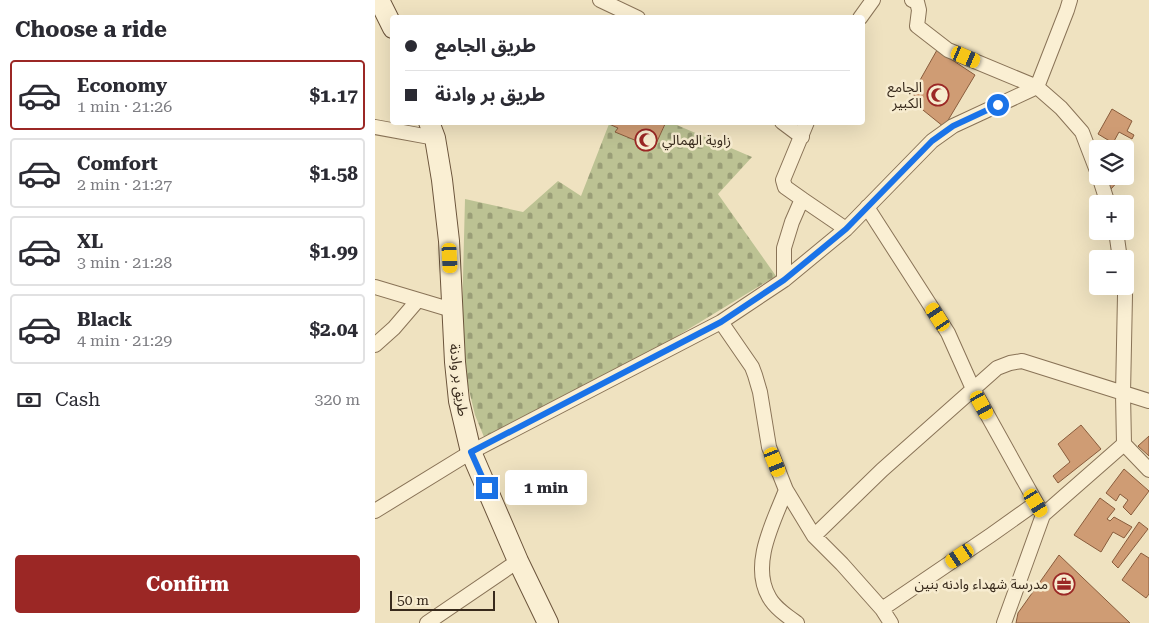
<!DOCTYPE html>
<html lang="en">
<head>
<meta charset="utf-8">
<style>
  body { margin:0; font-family:"Roboto Serif","Noto Sans Arabic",serif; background:#f7f7f7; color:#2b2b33; height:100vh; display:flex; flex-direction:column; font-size:19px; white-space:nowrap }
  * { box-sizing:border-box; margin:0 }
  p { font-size:16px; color:#7c7c81 }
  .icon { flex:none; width:28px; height:28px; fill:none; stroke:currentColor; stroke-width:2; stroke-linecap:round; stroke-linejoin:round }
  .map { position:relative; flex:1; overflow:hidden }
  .side { display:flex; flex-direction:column; background:#fff; width:375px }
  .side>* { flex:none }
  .top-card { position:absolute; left:15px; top:15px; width:475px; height:110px; border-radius:5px; box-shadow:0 5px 20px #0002; display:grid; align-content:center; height:110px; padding:0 15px; background:#fff }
  .controls { position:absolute; left:714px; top:140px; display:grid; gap:10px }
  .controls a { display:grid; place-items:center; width:45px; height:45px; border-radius:5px; background:#fff; box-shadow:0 5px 20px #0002; font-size:25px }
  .scale { position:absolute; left:15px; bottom:12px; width:105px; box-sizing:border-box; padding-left:5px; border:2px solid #382a1c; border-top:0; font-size:14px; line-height:18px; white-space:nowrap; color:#382a1c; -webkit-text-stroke:4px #f7ecd0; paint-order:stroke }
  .end { position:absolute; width:22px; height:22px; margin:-11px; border:6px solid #1a73e8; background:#fff; box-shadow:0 0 0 2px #fff }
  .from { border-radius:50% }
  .bubble { position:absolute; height:35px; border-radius:5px; background:#fff; box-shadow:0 5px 20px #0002; font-size:16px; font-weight:700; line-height:35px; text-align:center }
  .car { position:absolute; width:15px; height:30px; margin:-15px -8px; border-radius:6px; box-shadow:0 0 4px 1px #0007; background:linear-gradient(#f5c518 24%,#345 0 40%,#f5c518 0 76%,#345 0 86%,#f5c518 0) }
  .top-card b { display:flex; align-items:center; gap:18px; height:48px; font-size:19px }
  .top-card b+b { border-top:1px solid #e1e1e2 }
  .top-card i { width:12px; height:12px; background:#2b2b33 }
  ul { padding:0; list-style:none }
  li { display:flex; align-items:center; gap:15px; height:70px; margin:0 10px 8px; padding:0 5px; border:2px solid #e1e1e2; border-radius:5px }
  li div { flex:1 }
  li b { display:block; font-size:19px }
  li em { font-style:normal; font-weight:700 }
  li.active { border-color:#9b2725 }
  li>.icon { width:45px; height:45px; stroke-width:1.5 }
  h2 { padding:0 15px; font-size:22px; line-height:60px }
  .pay { display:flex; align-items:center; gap:12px; height:55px; padding:0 15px; font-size:19px }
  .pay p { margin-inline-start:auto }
  .primary-button { display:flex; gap:10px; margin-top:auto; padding:10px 15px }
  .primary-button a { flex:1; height:58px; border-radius:5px; background:#9b2725; color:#fff; font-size:20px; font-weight:700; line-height:58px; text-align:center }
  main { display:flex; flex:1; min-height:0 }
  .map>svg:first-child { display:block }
  .cemetery { fill:url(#cemetery-stones) }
  .building { fill:#cf9c74; stroke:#895c3c }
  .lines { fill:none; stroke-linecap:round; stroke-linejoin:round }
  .street-casing { stroke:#897357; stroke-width:16 }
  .secondary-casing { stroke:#6b543b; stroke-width:22 }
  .street { stroke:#faefd3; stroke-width:14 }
  .secondary { stroke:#faefd3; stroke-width:20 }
  .route { stroke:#1a73e8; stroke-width:6 }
  .labels { text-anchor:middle; stroke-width:5; stroke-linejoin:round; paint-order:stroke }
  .poi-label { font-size:14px; fill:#382a1c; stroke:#f7ecd0; text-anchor:end }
  .street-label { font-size:14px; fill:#382a1c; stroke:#f7ecd0 }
</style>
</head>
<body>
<main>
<section class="side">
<h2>Choose a ride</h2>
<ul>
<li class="active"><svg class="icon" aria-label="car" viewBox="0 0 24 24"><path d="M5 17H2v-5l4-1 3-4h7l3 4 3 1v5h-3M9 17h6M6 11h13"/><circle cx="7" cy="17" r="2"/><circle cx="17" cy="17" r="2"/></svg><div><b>Economy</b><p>1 min · 21:26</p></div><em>$1.17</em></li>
<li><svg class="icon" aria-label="car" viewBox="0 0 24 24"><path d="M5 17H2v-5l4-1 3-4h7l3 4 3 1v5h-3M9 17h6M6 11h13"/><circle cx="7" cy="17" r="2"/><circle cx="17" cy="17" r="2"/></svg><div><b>Comfort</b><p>2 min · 21:27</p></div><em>$1.58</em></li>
<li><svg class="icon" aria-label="car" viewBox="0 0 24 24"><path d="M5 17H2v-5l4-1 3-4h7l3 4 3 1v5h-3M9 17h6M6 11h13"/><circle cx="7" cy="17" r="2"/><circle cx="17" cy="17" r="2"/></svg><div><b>XL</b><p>3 min · 21:28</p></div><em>$1.99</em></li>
<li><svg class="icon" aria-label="car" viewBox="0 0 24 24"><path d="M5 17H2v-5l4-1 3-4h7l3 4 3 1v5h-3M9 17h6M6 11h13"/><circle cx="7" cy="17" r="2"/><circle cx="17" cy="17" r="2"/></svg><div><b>Black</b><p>4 min · 21:29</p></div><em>$2.04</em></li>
</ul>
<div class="pay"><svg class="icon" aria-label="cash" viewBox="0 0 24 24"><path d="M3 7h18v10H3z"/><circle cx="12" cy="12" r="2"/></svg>Cash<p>320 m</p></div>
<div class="primary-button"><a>Confirm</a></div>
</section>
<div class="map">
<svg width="774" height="623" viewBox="0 0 774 623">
  <defs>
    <pattern id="cemetery-stones" width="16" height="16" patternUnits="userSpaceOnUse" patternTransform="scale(1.25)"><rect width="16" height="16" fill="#bcc293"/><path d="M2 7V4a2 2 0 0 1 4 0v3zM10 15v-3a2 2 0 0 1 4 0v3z" fill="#9a9e77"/></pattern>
  </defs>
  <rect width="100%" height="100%" fill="#efe2c0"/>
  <path class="cemetery" d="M291 123H297L377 157 343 194 401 276 289 344 166 410 109 437 100 415 86 356 90 199 148 212 183 181 206 196 234 124 243 128 241 132 279 148Z"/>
  <path class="building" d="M562 50 600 75 569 127 538 102 540 89Z
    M737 109 757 121 752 131 759 135 757 139 744 132 738 143 723 134Z
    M235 122H291L279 148 240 132 243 128 234 124Z
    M729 176H748L735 190Z
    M706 425 726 449 683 483 678 476 695 462 683 444Z
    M774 436V456L763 446Z
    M749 469 774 491 756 515 748 507 753 500 745 494 741 501 731 493Z
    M725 498 740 509 732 519 735 521 739 517 757 527 749 538 738 532 726 552 699 535Z
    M764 522 773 529 743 568 737 562Z
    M766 553 774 558V594L771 598 747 580Z
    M684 555 755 623H641L643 613Z"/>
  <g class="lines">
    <g class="street-casing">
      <path id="street" d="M225 0 263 18
        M537 0 542 2 544 10 542 26 573 50 662 87 686 108 707 132 722 171
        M485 18 498 0
        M662 87 692 10 695 0
        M407 122 427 137
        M0 127 60 138
        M724 176 733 204
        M427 199 471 229
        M492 207 573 333 598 389 668 515
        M741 231 745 259
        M409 280V248L417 222 427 199 410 187 408 180 432 122
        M0 287 77 310
        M346 322 377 367 380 375 385 392 394 447 411 490 439 536 467 564 507 609 516 623
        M0 345 19 328 43 300
        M749 444 774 470
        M411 490C399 521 375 564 394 597 400 608 412 616 422 623
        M0 511 96 452 346 322 409 280 471 229 557 141 578 126 662 87
        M439 536 507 470 622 368 635 363 647 361 774 401
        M507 609 616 535 661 503
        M52 623 143 561
        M629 623 668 515 749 444 748 394 750 295 749 286"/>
    </g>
    <g class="secondary-casing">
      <path id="secondary" d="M4 0 18 28
        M54 122 60 138 67 180 74 241 80 362 84 401 96 452 143 561 173 623"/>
    </g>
    <use href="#street" class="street"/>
    <use href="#secondary" class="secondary"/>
  </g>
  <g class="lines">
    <path class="route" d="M112 488 96 452 346 322 409 280 471 229 557 141 578 126 623 105"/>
  </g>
  <defs>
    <g id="mosque-ring" transform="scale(1.125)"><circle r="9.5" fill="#f7ecd0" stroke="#9b2725" stroke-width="1.5"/><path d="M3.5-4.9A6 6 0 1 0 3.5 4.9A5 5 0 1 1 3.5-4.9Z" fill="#9b2725"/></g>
    <g id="office-ring" transform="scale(1.125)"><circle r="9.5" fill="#f7ecd0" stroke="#9b2725" stroke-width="1.5"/><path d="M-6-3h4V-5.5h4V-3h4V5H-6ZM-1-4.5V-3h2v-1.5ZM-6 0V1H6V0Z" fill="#9b2725"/></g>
  </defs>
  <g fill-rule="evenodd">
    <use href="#mosque-ring" x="563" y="95"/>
    <use href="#mosque-ring" x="271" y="140"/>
    <use href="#office-ring" x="689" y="584"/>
  </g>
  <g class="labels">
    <g class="poi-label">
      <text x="547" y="92">الجامع<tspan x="547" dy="16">الكبير</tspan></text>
      <text x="287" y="145" text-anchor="start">زاوية الهمالي</text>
      <text x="673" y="589">مدرسة شهداء وادنه بنين</text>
    </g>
    <g class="street-label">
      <text transform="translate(84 380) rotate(83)" y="5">طريق بر وادنة</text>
    </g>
  </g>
</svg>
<div class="controls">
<a><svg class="icon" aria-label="layers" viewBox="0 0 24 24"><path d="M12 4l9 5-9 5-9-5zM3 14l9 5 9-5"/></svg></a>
<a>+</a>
<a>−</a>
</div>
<div class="scale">50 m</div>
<i class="end from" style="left:623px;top:105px"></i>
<i class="end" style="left:112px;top:488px"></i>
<div class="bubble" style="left:130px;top:470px;width:82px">1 min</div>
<i class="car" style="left:591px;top:57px;rotate:113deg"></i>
<i class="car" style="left:75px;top:258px;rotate:177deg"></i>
<i class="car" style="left:563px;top:317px;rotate:327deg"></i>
<i class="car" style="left:607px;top:405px;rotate:151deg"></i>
<i class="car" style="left:400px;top:462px;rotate:158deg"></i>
<i class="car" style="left:661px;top:503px;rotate:148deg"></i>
<i class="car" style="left:585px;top:556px;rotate:236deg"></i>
<div class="top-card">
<b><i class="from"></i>طريق الجامع</b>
<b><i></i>طريق بر وادنة</b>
</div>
</div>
</main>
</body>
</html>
